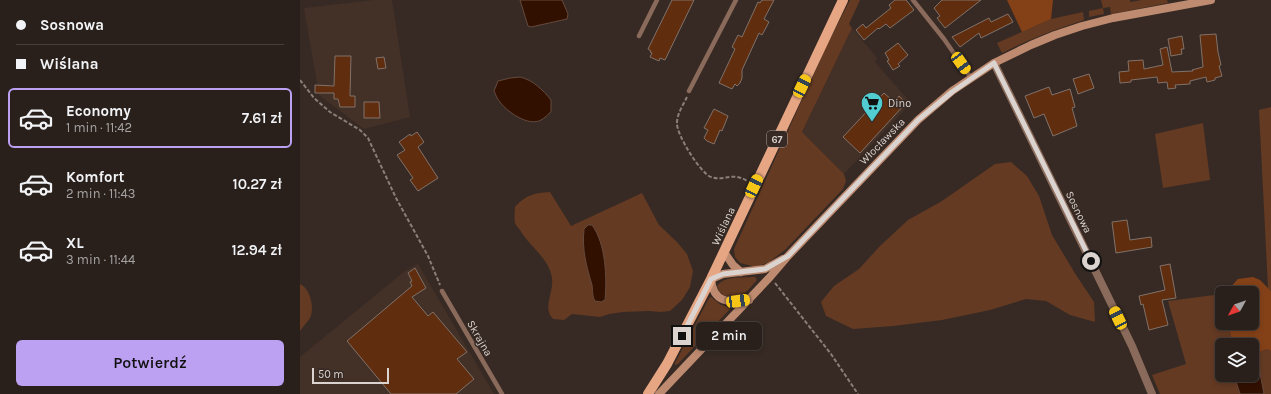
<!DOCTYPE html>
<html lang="pl">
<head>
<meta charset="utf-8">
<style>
  body { margin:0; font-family:Karla,sans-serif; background:#312824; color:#f1f3f6; height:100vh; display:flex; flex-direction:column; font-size:15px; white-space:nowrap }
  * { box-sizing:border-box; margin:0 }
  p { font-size:13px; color:#a5a3a3 }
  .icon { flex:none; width:22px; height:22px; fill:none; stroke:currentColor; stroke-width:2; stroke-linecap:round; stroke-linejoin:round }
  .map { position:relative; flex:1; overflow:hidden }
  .sheet { display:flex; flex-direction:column; background:#29201b; width:300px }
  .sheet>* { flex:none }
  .guide { display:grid; align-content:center; height:88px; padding:0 16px; background:#29201b }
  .needle { width:26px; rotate:230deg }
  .tools { position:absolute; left:915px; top:286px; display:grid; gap:8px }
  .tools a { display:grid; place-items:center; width:44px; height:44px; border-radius:6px; background:#29201b; box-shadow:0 2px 6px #0003,0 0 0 1px #453e3a; font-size:20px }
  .scale { position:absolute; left:12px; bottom:10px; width:77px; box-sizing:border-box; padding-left:4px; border:2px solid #dbd3cf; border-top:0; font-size:11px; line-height:14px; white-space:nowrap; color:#dbd3cf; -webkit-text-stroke:3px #372a24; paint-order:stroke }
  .end { position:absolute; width:18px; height:18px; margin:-9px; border:5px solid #dbd3cf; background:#111; box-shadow:0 0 0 2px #111 }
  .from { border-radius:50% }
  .bubble { position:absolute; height:28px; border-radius:6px; background:#29201b; box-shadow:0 2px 6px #0003,0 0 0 1px #453e3a; font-size:13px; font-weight:600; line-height:28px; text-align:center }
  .car { position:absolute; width:12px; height:24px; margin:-12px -6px; border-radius:5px; box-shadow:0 0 3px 1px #0007; background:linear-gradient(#f5c518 24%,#345 0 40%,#f5c518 0 76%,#345 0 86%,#f5c518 0) }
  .guide b { display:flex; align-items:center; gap:14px; height:38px; font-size:15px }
  .guide b+b { border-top:1px solid #453e3a }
  .guide i { width:10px; height:10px; background:#f1f3f6 }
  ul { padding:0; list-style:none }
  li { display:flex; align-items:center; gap:12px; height:60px; margin:0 8px 6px; padding:0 8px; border:2px solid transparent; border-radius:6px }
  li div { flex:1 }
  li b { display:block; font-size:15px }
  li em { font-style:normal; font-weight:600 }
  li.active { border-color:#bca0f2 }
  li>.icon { width:36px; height:36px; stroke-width:1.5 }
  .cta { display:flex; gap:8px; margin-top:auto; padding:8px 16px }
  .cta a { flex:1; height:46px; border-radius:6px; background:#bca0f2; color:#111; font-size:16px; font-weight:600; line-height:46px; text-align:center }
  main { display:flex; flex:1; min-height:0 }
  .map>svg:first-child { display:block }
  .built { fill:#433027 }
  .green { fill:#643a23 }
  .forest { fill:#844118 }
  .water { fill:#321000; stroke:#654a3e }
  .building { fill:#602d0e; stroke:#80726a }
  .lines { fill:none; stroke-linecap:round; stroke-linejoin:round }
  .path { stroke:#897e79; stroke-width:2; stroke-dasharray:4 2; stroke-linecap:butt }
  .lane { stroke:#8a6a5a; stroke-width:4.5 }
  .street { stroke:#8a6a5a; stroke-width:8 }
  .secondary { stroke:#be8b71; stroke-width:8 }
  .primary { stroke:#e6a583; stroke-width:10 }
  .route { stroke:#dbd3cf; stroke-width:5 }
  .labels { text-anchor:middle; stroke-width:3; stroke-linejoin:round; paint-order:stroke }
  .shield { fill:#372a24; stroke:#aaa09c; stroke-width:1 }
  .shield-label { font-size:10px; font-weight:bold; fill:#dbd3cf }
  .poi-label { font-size:11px; fill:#dbd3cf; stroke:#372a24; text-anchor:start }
  .street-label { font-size:11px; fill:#dbd3cf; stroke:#372a24 }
</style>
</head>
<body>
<main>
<section class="sheet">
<div class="guide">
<b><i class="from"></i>Sosnowa</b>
<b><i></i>Wiślana</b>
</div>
<ul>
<li class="active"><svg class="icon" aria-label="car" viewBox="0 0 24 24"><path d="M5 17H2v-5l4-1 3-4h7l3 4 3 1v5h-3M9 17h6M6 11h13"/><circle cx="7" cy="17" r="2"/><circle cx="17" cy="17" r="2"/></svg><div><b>Economy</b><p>1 min · 11:42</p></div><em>7.61 zł</em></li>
<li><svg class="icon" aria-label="car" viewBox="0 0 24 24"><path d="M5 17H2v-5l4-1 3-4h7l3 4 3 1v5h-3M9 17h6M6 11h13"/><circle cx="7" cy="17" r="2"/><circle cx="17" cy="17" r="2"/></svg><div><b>Komfort</b><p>2 min · 11:43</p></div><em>10.27 zł</em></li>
<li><svg class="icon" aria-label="car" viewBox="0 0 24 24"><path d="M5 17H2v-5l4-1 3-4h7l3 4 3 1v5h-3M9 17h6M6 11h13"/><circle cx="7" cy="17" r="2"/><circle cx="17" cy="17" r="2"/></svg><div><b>XL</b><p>3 min · 11:44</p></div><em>12.94 zł</em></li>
</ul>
<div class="cta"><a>Potwierdź</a></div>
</section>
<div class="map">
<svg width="971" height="394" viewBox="0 0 971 394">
  <rect width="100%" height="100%" fill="#372a24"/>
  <path class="built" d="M74 0H92L110 117 64 129 19 95 4 8Z
    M552 28 577 58 575 62 611 103 544 174 502 132Z
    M118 264 194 394H0V357L105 271Z"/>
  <path class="green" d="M550 0H560L549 24 552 28 502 132 544 174 546 181 543 189 485 250 469 262 456 267 440 263 435 257 434 249 527 45Z
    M801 0H830V2L842 0H867L868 3 811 14 810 7 803 8 804 14 789 17V11L803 8Z
    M783 12 784 20 752 31 725 42 702 53 697 43 751 19Z
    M971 107V291L968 288 959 110Z
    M903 123 910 180 863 188 855 134Z
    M711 162 727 176 739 196 752 235 776 275 794 302 795 322 770 315 746 301 726 299 690 310 642 320 593 326 553 329 526 316 521 302 534 286 559 269 580 246 608 220 642 201 695 164Z
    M250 192 271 226 342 193 359 225 377 242 387 254 393 271 390 287 382 300 370 311 360 312 349 311 323 312 309 314 300 317 272 314 264 320 253 319C242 308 254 293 252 278 249 258 230 247 220 230 218 228 216 225 215 223 214 218 215 212 215 207 226 195 234 193 250 192Z
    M450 277H455L457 280C449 289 442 300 428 297 422 295 419 292 417 286 424 276 440 278 450 277Z
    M0 284C10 288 15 308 10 318 7 322 3 327 0 331Z
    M922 294V323H928L933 345H922V375H952V355L967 349 971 351V394H860L852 375 886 364 868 301Z
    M411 297 421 305 429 307 430 309 378 364 375 365V363L409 298Z"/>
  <path class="forest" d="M707 0H753L751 19 722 32Z
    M953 277 960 280 971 291V351L967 349 952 355V345H933L928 323H952V293H925L938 279Z"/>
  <path class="water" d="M220 0H262L268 14 267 19 231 27 228 26Z
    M220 77C233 80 243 90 251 100V112C248 114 245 118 241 120 229 127 207 112 200 102 197 99 196 95 194 91L198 81 210 78Z
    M288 225H292C306 244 307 278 305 300L301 302 295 301C292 296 293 291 292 285 286 264 282 251 284 229Z
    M952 364H955L960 373 964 394H940L934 375H952Z"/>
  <path class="building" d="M372 0H394L365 60 360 58 359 61 350 57 352 53 350 52 351 51 348 49Z
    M462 0H474L464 19 469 22 462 35 459 33 442 70V78L440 83 437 86 435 84 432 89 419 83 435 49 432 47 438 35 442 37 458 2 460 3Z
    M595 0H606L614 10 590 28 586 24 579 29 578 28 564 40 556 30 563 24 566 28 591 8 589 5Z
    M642 0H681L645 28 637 18 640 16 634 8Z
    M708 14 713 22 681 38 679 33 660 47 652 37 689 18 691 22Z
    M916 34 918 52 921 65 919 66 922 76 915 78V80L907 82 906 77 890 81V84L875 85 876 88 868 89 867 82 858 83 857 77 831 80V82L820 83 819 72 829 71 828 61 843 60 844 69 863 65 860 49 867 47 872 72 893 71 892 70 903 67 900 35Z
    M882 36 884 49H881L882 54 871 56 868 39Z
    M598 43 608 55 598 64 600 66 593 70 587 61 589 60 585 53Z
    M35 56H51L50 96H55V107H40L38 99H34V93H15V85L34 86Z
    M84 57 86 68 78 69 76 58Z
    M789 74 794 88 778 94 773 79Z
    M749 87 752 95 770 89 775 107 772 108 777 126 753 136 744 114 734 118 725 96Z
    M584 93 594 102 599 96 606 103 560 153 543 137Z
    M64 102H79L80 118H64Z
    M414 109 428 116 422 131 420 130 414 144 407 141 404 138 408 130 404 128Z
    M117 132 124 142 118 147 138 178 118 191 110 180 113 178 97 155 105 150 99 142 110 134 111 136Z
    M827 220 830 240 851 237 852 247 816 253 812 222Z
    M870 264 876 298 862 300 868 325 849 330 843 304 841 305 839 296 865 290 860 266Z
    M115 268 126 288 112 297 128 316 133 312 167 352 157 359 174 379 156 394H91L47 341 112 286 110 282 112 281 108 273Z"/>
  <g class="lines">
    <path class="path" d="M0 80 14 98 30 112 60 130 68 138 96 198 128 256 140 285
      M387 97C383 105 377 114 377 123 376 134 401 174 411 177 424 182 432 171 447 181
      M475 283 531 354 558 394"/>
    <path class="lane" d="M613 0 644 39 671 78
      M339 36 357 0
      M389 91 436 0
      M142 291 202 394"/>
    <path class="street" d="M694 63 832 346 852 394"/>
    <path class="secondary" d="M424 252 433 265 441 272
      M449 300C429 303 413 303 411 279L423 274 465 269 483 259
      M359 394 470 277 488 256 618 120 652 91 694 63 731 45 755 35 782 26 813 18 911 0"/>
    <path class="primary" d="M348 394 367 364 411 279 543 0"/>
  </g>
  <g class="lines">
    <path class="route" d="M382 336 411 279 423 274 465 269 488 256 618 120 652 92 694 63 791 261"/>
  </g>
  <defs>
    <g id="supermarket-pin" transform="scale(1.15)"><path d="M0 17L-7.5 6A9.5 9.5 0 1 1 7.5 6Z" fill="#51ccd1" stroke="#372a24"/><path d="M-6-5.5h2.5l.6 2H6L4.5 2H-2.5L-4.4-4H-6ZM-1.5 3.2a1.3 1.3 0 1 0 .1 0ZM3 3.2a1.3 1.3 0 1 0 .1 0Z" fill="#111"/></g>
  </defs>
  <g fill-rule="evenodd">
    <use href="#supermarket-pin" x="572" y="103"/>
  </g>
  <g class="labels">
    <rect class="shield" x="467" y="131" width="20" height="16" rx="3"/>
    <g class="shield-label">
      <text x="477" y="143">67</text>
    </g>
    <g class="poi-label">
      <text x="588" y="107">Dino</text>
    </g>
    <g class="street-label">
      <text transform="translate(582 141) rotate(-46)" y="4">Włocławska</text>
      <text transform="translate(779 212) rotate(64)" y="4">Sosnowa</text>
      <text transform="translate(423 226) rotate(-65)" y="4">Wiślana</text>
      <text transform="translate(180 338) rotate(60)" y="4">Skrajna</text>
    </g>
  </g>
</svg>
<div class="tools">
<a><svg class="needle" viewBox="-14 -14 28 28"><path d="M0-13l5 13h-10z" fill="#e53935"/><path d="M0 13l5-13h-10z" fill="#a5a3a3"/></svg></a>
<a><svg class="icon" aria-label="layers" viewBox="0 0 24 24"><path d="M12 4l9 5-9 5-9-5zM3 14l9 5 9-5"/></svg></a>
</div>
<div class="scale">50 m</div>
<i class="end from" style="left:791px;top:261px"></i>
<i class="end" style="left:382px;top:336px"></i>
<div class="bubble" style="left:396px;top:322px;width:66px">2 min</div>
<i class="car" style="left:661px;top:63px;rotate:144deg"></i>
<i class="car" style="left:502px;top:86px;rotate:26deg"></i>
<i class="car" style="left:454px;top:186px;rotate:25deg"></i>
<i class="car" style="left:438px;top:301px;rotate:82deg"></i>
<i class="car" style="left:818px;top:318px;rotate:334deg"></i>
</div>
</main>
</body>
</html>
